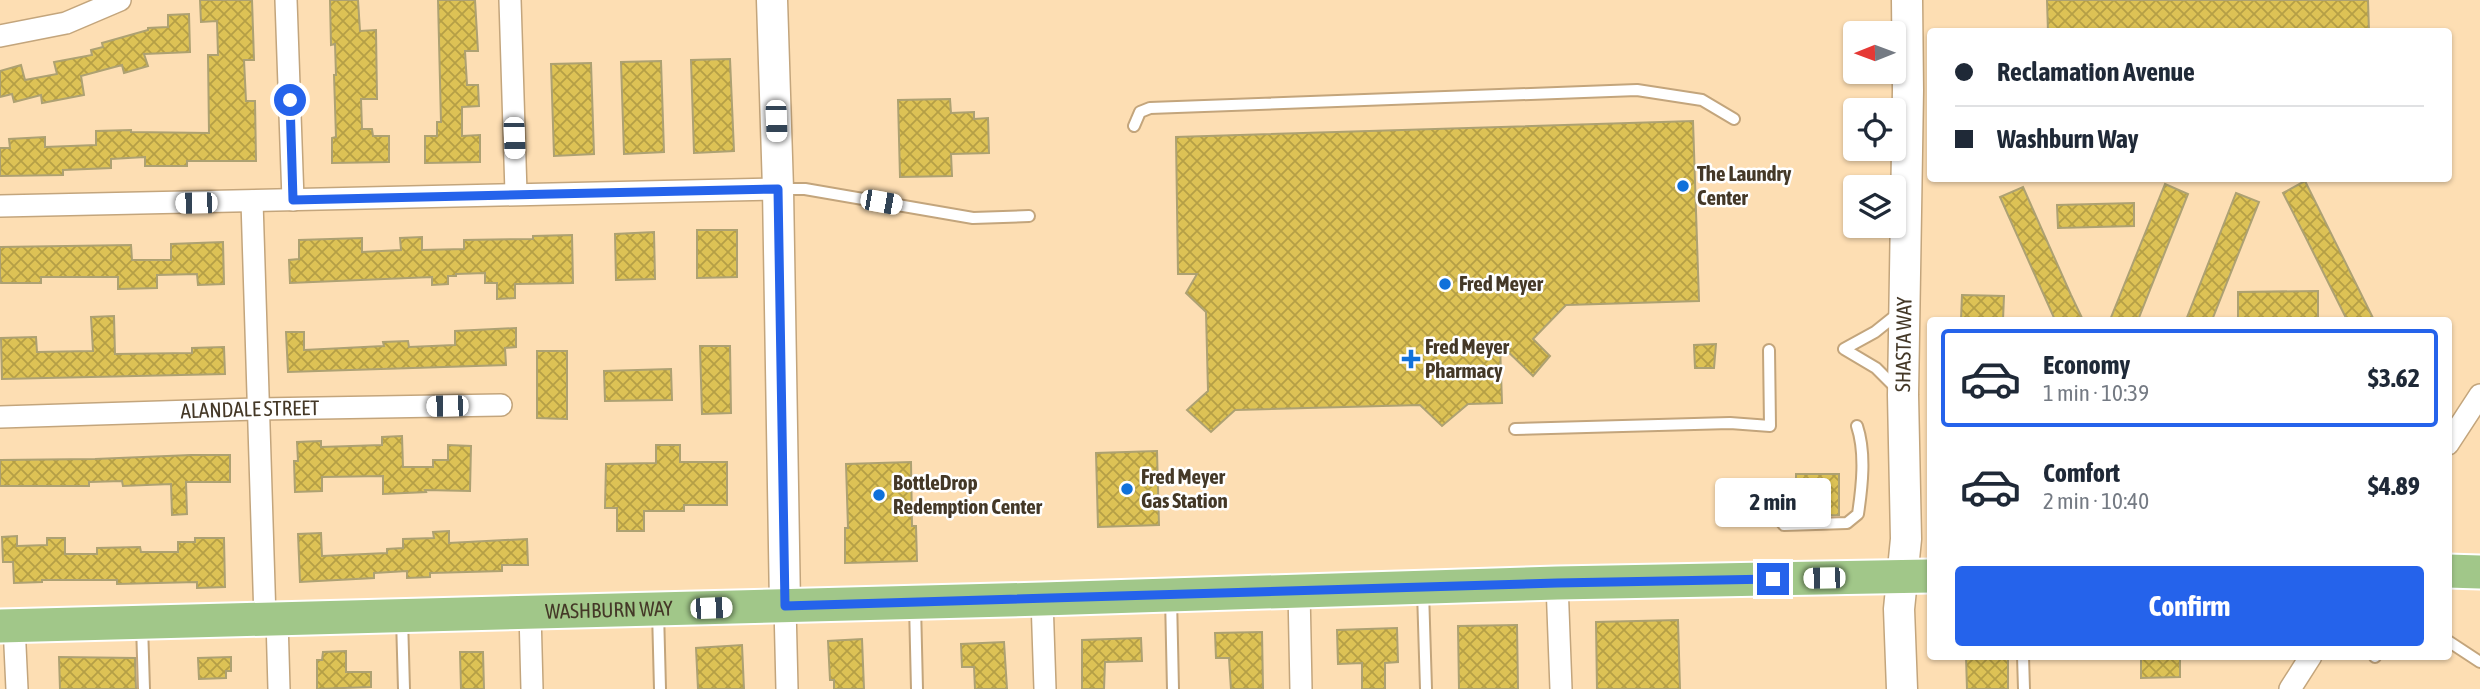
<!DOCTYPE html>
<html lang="en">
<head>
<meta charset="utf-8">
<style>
  body { margin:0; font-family:"Asap Condensed",sans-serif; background:#f6f6f7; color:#1f2937; height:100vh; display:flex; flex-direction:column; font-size:26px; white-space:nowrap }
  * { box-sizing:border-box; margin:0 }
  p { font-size:23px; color:#747a83 }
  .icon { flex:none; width:38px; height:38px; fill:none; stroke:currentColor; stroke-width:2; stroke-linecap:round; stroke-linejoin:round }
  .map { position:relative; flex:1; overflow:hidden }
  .side { position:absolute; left:1927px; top:317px; width:525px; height:343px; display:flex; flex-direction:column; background:#fff; border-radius:7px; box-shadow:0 2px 5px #0004 }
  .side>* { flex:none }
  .top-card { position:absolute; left:1927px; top:28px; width:525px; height:154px; border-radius:7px; box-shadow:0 2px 5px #0004; display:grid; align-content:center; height:154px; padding:0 28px; background:#fff }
  .needle { width:46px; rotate:269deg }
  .fabs { position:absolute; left:1843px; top:21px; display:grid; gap:14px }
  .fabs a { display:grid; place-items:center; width:63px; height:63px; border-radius:7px; background:#fff; box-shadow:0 2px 5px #0004; font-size:35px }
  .end { position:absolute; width:32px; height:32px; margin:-16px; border:9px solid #2563eb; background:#fff; box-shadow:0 0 0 4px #fff }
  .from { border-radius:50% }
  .bubble { position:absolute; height:49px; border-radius:7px; background:#fff; box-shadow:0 2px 5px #0004; font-size:23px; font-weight:700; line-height:49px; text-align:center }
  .car { position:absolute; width:21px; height:42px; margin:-21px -10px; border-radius:9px; box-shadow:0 0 5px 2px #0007; background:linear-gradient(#fff 24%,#345 0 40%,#fff 0 76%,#345 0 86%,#fff 0) }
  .top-card b { display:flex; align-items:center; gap:24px; height:66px; font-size:26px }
  .top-card b+b { border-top:2px solid #e0e1e3 }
  .top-card i { width:18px; height:18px; background:#1f2937 }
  ul { padding:12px 0 0; list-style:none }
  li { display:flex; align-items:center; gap:21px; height:98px; margin:0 14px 10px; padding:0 14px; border:4px solid transparent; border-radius:7px }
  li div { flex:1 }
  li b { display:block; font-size:26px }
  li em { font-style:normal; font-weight:700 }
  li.on { border-color:#2563eb }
  li>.icon { width:63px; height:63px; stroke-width:1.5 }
  .cta { display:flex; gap:14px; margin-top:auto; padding:14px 28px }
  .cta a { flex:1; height:80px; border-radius:7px; background:#2563eb; color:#fff; font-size:28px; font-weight:700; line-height:80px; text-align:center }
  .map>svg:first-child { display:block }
  .building { fill:url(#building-cross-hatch); stroke:#ada172; stroke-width:2 }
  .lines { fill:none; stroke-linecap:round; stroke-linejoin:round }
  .lane-casing { stroke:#c3a57c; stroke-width:14 }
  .street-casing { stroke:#c3a57c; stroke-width:24 }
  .secondary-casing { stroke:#c3a57c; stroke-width:33 }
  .primary-casing { stroke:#fff; stroke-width:37 }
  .lane { stroke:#fff; stroke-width:10 }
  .street { stroke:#fff; stroke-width:21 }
  .secondary { stroke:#fff; stroke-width:30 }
  .primary { stroke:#a1c789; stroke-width:33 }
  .route { stroke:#2563eb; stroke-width:9 }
  .poi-dot { fill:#1071da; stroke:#fff; stroke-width:2.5 }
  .labels { text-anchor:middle; stroke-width:5; stroke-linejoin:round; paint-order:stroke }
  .poi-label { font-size:21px; font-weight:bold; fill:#443827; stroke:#fff; text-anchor:start }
  .street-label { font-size:21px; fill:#443827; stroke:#fff }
</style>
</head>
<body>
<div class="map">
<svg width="2480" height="689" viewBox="0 0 2480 689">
  <defs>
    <pattern id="building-cross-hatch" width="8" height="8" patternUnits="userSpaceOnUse" patternTransform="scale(1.75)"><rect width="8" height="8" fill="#ddc255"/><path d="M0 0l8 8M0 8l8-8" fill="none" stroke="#b59f46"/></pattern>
  </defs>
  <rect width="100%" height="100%" fill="#fddeb3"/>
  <path class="building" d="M200 0H252L254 60H244L246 101H255L256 161H187V166H145V157L111 159V168L63 170V175L0 176V148H10L9 139 45 137V147L96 145V131L131 130V132L209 133 208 55H218L217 21 201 22Z
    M330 0H358L360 31 376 30 377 99H361L362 129H372L373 136H389V162L332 163V138L336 137 334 75H336L335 44 331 45Z
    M438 0H475L478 51H465L467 85H478L479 106 462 107V136L480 135V162L425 163V136H437V122H441Z
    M2047 0H2368L2369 32H2048Z
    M189 14 190 52 144 54 148 66 124 73 122 65 81 76 84 95 42 103 41 95 14 102 12 94 0 97V71L21 65 25 80 57 74 54 62 92 55 91 50 103 47 102 43 148 30V28L168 27V15Z
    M730 59 734 151 694 153 691 60Z
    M661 61 664 152 624 154 621 62Z
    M591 63 594 154 554 156 551 64Z
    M950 99 951 113 974 112V119L988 118 989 153 951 154 952 176 900 177 898 100Z
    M1693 121 1699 301 1566 305 1533 339 1550 356 1533 376 1500 344 1502 403 1468 404 1442 426 1420 405 1235 410 1211 432 1187 410 1208 391 1206 312 1186 293 1197 274H1178L1176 137Z
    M2305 181 2374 320H2347L2305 236 2283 193Z
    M2165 184 2188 194 2138 320H2110Z
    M2023 187 2071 295 2083 320H2055L2000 197Z
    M2236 193 2259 202 2212 320H2186Z
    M2134 203V226L2058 228 2057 205Z
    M697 230H737V277L697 278Z
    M654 232 655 279 616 280 615 234Z
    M572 235 573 283 515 284V298L497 299V283H485V273L456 274V276H448V284L432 285V277L290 283 289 260 299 259V240L362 238V252L401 250 400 238 422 237V250L464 249V240L533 239V236Z
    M223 242 224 284 198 285 197 274 157 275V288L118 289V277H41V283H1L0 276V247L131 245 132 260H171V244Z
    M2318 291V318H2238V292Z
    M1962 295 2004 296 2003 320H1961Z
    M114 316 115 354 192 353V348L224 347 225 374 2 379 1 338 36 337 37 352 93 351 91 317Z
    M516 328V347L505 348 506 365 288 372 286 332H304V350L384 346 383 342 408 341 409 347 455 345V331Z
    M1716 344 1714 368H1695L1694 345Z
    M700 346H730L731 413 702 414Z
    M537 351H567V419L537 418Z
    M671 369 672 400 605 401 604 371Z
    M402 436 403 467H433V460H448V445L471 446 470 491 425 490 426 492 383 494V476L322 477V491L295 492 294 461H298L297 442 321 441V447L382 445V437Z
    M656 445H680V462H727V505H684V511H644V531H617V508H605L606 464 656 463Z
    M1157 451 1159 525 1098 527 1096 453Z
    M191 455H230V482H186L187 514 172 515 171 484 123 486 122 481 89 482V486H0V460L95 459Z
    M911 462 912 526H916L917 561 845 563V528H848L846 464Z
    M1796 474H1839V515L1791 517V506H1796Z
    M449 531V543L527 539 528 565H502V571L430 573V577L407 578V571L374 573V578L300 582 298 534 321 533 322 556 387 553V549L403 548V539L434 538 433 532Z
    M17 536V546L47 545V538H65V554H97V548L140 547 141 552H178V542H195V538H224L225 587 197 588V582L117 584V580H42V582L14 583 13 562H3L2 537Z
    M1678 620 1680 689H1597L1596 622Z
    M1517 625 1518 689H1459L1458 626Z
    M1397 628 1398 662 1385 663V689H1362V663L1338 664 1337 630Z
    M1262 632 1263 689H1231L1229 658H1216L1215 633Z
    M1141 638 1142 661 1105 662 1104 689H1082V640Z
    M862 639 864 689H834V680H830L828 641Z
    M1004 642 1007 689H975L974 667H962L961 644Z
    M742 645 744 689H698L696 648Z
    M346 651V672H371V687L317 689V660H322L323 652Z
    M460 652H483L484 689H461Z
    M1966 656H2008V689H1967Z
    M2141 656H2180V677L2141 678Z
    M59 657 135 658 136 689H60Z
    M231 657V671H226V678L199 679 198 658Z"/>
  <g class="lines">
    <g class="lane-casing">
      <path id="lane" d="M1134 126 1140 112 1150 108 1637 90 1702 100 1734 119
        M779 189H805L973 218 1029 216
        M1844 349 1876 368 1897 389
        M1844 349 1875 332 1900 312
        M1515 429 1730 423 1770 426 1769 350
        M1771 501 1775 514 1784 525 1847 523 1858 514C1862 487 1866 453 1857 426
        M1423 591 1426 689
        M1171 597 1173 689
        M915 605 917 689
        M658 611 660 689
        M402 618 404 689
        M142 625 144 689
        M2448 641 2480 662
        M2023 656 2024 689
        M2375 657V656"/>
    </g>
    <g class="street-casing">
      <g id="street">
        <path d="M286 0 293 200"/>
        <path d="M510 0 516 193"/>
        <path d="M0 36 66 23 120 0"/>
        <path d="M252 201 265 619"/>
        <path d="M0 206 778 189"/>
        <path id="s1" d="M0 417 259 409 501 405"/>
        <path d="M2448 444 2480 395"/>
        <path d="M1557 583 1561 689"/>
        <path d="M1299 590 1301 689"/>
        <path d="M1042 599 1045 689"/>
        <path d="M785 606 787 689"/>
        <path d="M530 612 532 689"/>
        <path d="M277 619 279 689"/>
        <path d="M14 625 17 689"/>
        <path d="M2290 689 2311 656"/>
      </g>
    </g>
    <g class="secondary-casing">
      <g id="secondary">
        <path d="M772 0 778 189 785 606"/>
        <path id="s2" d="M1902 689 1899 609 1906 539 1903 395 1908 90 1907 0"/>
      </g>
    </g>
    <g class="primary-casing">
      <g id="primary">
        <path d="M2448 571 2480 572"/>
        <path id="s3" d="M0 626 1042 599 1557 583 1930 576"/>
      </g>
    </g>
    <use href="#lane" class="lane"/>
    <use href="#street" class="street"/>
    <use href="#secondary" class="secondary"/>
    <use href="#primary" class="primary"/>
  </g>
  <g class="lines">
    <path class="route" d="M290 100 293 200 778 189 785 606 1557 583 1773 579"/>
  </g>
  <g class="poi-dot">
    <circle cx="1683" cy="186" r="7"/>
    <circle cx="1445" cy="284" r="7"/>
    <path d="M1407.5 348.5h7v7h7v7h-7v7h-7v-7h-7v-7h7z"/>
    <circle cx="1127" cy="489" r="7"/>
    <circle cx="879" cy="495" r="7"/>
  </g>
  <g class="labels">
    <g class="poi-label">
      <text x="1697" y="181">The Laundry<tspan x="1697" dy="24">Center</tspan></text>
      <text x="1459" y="291">Fred Meyer</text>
      <text x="1425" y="354">Fred Meyer<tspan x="1425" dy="24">Pharmacy</tspan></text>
      <text x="1141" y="484">Fred Meyer<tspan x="1141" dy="24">Gas Station</tspan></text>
      <text x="893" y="490">BottleDrop<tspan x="893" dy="24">Redemption Center</tspan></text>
    </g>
    <g class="street-label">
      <text dy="7" stroke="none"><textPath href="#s2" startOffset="345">SHASTA WAY</textPath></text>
      <text dy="7" stroke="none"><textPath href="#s1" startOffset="250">ALANDALE STREET</textPath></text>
      <text dy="7" stroke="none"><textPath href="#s3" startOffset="609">WASHBURN WAY</textPath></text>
    </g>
  </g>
</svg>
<div class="fabs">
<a><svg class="needle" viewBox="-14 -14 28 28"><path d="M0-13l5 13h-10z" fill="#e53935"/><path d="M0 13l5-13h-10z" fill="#747a83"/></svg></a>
<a><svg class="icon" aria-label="locate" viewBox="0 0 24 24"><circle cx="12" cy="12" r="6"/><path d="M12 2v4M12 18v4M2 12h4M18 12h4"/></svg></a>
<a><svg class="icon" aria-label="layers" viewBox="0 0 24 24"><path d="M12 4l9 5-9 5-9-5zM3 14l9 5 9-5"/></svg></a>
</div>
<i class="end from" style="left:290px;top:100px"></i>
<i class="end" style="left:1773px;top:579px"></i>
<div class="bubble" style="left:1715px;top:478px;width:116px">2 min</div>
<i class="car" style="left:776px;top:121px;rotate:178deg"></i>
<i class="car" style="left:514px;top:138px;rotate:178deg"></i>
<i class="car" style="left:881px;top:202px;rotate:100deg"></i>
<i class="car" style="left:196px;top:203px;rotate:269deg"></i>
<i class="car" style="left:447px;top:406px;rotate:269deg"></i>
<i class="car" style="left:1824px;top:578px;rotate:269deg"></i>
<i class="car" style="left:711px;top:608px;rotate:88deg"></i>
<div class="top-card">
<b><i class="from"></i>Reclamation Avenue</b>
<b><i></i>Washburn Way</b>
</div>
<section class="side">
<ul>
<li class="on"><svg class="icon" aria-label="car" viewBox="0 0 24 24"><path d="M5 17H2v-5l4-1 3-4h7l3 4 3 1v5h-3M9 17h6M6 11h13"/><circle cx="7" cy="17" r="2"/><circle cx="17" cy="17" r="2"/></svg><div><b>Economy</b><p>1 min · 10:39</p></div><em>$3.62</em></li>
<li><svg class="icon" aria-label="car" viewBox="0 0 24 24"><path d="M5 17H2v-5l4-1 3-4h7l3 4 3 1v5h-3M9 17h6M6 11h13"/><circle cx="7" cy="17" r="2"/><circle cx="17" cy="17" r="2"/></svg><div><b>Comfort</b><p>2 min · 10:40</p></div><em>$4.89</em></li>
</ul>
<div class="cta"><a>Confirm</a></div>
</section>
</div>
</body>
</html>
